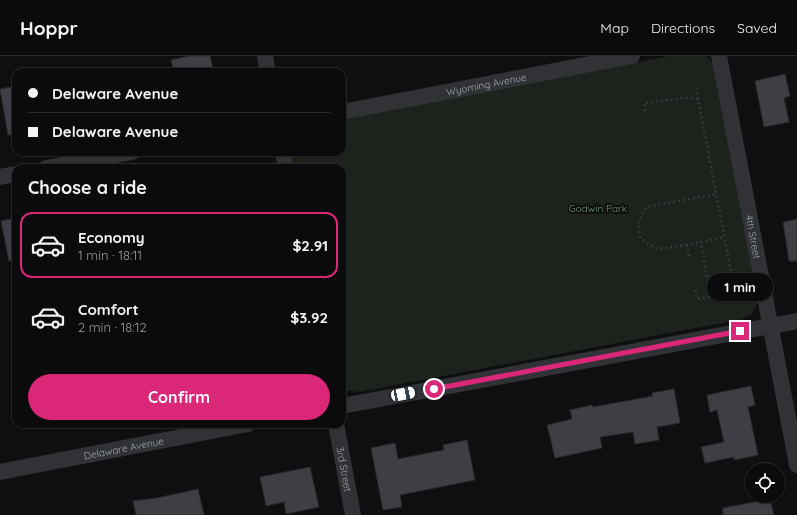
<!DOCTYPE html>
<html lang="en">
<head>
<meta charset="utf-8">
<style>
  body { margin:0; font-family:Quicksand,sans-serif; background:#19191b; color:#f1f3f6; height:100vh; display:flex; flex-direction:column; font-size:15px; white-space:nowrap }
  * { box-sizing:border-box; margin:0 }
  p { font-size:13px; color:#9a9b9d }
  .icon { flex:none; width:22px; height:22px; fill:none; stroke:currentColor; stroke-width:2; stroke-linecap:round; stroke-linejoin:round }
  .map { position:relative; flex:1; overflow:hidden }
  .drawer { position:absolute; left:12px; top:108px; width:334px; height:264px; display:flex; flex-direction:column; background:#0b0b0d; border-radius:12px; box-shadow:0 1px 3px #0004,0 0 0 1px #2b2b2e }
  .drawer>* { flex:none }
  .guide { position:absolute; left:12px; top:12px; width:334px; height:88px; border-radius:12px; box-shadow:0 1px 3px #0004,0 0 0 1px #2b2b2e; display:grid; align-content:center; height:88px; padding:0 16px; background:#0b0b0d }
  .tools { position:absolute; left:745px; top:407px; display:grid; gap:8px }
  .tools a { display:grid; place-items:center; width:40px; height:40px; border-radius:50%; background:#0b0b0d; box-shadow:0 1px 3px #0004,0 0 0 1px #2b2b2e; font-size:20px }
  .end { position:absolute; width:18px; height:18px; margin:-9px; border:5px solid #db2777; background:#fff; box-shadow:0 0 0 2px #fff }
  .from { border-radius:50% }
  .bubble { position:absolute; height:28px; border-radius:14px; background:#0b0b0d; box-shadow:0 1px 3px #0004,0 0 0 1px #2b2b2e; font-size:13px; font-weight:800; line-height:28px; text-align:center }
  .car { position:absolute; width:12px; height:24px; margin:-12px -6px; border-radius:5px; box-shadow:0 0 3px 1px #0007; background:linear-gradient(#fff 24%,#345 0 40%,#fff 0 76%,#345 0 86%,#fff 0) }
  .guide b { display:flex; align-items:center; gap:14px; height:38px; font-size:15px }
  .guide b+b { border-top:1px solid #2b2b2e }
  .guide i { width:10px; height:10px; background:#f1f3f6 }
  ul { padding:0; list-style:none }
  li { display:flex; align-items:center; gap:12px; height:66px; margin:0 8px 6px; padding:0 8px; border:2px solid transparent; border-radius:12px }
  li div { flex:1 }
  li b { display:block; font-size:15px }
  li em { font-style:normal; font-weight:800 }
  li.active { border-color:#db2777 }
  li>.icon { width:36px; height:36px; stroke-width:1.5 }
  h2 { padding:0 16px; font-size:18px; line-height:48px }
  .button { display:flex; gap:8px; margin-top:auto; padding:8px 16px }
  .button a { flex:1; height:46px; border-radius:24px; background:#db2777; color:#fff; font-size:16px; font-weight:800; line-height:46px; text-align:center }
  header { display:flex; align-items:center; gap:24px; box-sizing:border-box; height:56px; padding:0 20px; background:#0b0b0d; border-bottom:1px solid #2b2b2e }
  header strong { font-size:19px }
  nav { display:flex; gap:22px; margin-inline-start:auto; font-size:14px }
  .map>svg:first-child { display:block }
  .green { fill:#1c231c }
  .building { fill:#3e3f44; stroke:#292a2d }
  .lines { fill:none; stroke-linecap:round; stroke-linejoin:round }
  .path { stroke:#36393d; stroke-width:2.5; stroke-dasharray:2 3; stroke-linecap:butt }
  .minor { stroke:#303236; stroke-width:16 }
  .route { stroke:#db2777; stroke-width:5 }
  .labels { text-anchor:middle; stroke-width:3.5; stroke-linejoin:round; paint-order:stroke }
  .street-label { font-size:10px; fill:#a0a7b2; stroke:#0a0b0c }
  .park-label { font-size:10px; fill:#769e76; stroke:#0a0b0c }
</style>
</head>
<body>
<header>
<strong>Hoppr</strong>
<nav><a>Map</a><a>Directions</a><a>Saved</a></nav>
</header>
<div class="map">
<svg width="797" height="459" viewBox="0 0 797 459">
  <rect width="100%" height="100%" fill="#0f0f11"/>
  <path class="green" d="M669 0H705L709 2 712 7 758 247 751 259 743 263 359 336 345 334 342 331V112H295L291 96H342V64Z"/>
  <path class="building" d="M189 0H210L214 16H174L171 4Z
    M785 18 790 40 784 42 789 66 764 71 755 25Z
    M16 30V79H8L0 33Z
    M16 162V204L9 205 1 165Z
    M797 163V205H789L783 166Z
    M751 330 755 349 748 351 758 399 734 404V401L705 407 701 391 724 386 717 354 710 356 707 339Z
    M674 333 680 367 657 371 659 384 635 388 633 376 600 381 602 392 555 402 547 369 572 363 570 354 592 349 593 351 653 340 652 337Z
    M467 384 475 424 400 439 402 451 383 454 371 392 395 387 398 403 444 394 443 389Z
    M310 411 319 451 286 458 284 446 266 450 260 421Z
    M198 433 204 459H136L133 445 157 442Z
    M770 443 774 459H723V452Z"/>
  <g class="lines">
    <path class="path" d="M645 55 644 47 685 42 699 43
      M687 189 658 193 641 183C636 168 639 164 647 151L716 138
      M689 200 687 189 701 186
      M695 234 697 243 735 237 696 32
      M710 241 701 186 724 181"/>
    <g class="minor">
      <path d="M265 0 268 16"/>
      <path id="s1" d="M719 0 797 409"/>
      <path id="s2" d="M342 56 632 0"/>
      <path d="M283 96 286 112"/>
      <path d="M46 112 132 96"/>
      <path d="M0 121 16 118"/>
      <path d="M342 350 797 265"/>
      <path id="s3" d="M336 368 353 459"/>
      <path id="s4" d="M0 416 248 368"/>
    </g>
  </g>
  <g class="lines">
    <path class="route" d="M434 333 740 275"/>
  </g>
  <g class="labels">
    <g class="street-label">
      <text dy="4" stroke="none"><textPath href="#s2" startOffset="147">Wyoming Avenue</textPath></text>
      <text dy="4" stroke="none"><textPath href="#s1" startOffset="184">4th Street</textPath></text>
      <text dy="4" stroke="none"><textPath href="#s4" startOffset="126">Delaware Avenue</textPath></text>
      <text dy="4" stroke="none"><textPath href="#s3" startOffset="46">3rd Street</textPath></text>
    </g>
    <g class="park-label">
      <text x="598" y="156">Godwin Park</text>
    </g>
  </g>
</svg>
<div class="tools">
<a><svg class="icon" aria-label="locate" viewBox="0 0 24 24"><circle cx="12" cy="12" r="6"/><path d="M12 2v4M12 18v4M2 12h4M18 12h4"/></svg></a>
</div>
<i class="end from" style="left:434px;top:333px"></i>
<i class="end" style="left:740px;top:275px"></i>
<div class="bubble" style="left:707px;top:217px;width:66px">1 min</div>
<i class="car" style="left:403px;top:338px;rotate:79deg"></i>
<div class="guide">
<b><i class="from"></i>Delaware Avenue</b>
<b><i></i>Delaware Avenue</b>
</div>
<section class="drawer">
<h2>Choose a ride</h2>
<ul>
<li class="active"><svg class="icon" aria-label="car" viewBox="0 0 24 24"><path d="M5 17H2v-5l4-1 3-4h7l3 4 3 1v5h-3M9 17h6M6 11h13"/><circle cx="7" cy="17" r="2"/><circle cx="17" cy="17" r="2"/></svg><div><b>Economy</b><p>1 min · 18:11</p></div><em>$2.91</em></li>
<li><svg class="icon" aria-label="car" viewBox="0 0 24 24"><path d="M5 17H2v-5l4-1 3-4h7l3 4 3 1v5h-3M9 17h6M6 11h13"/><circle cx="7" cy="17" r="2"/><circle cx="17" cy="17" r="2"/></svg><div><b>Comfort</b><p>2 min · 18:12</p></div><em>$3.92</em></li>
</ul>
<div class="button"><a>Confirm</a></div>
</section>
</div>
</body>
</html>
